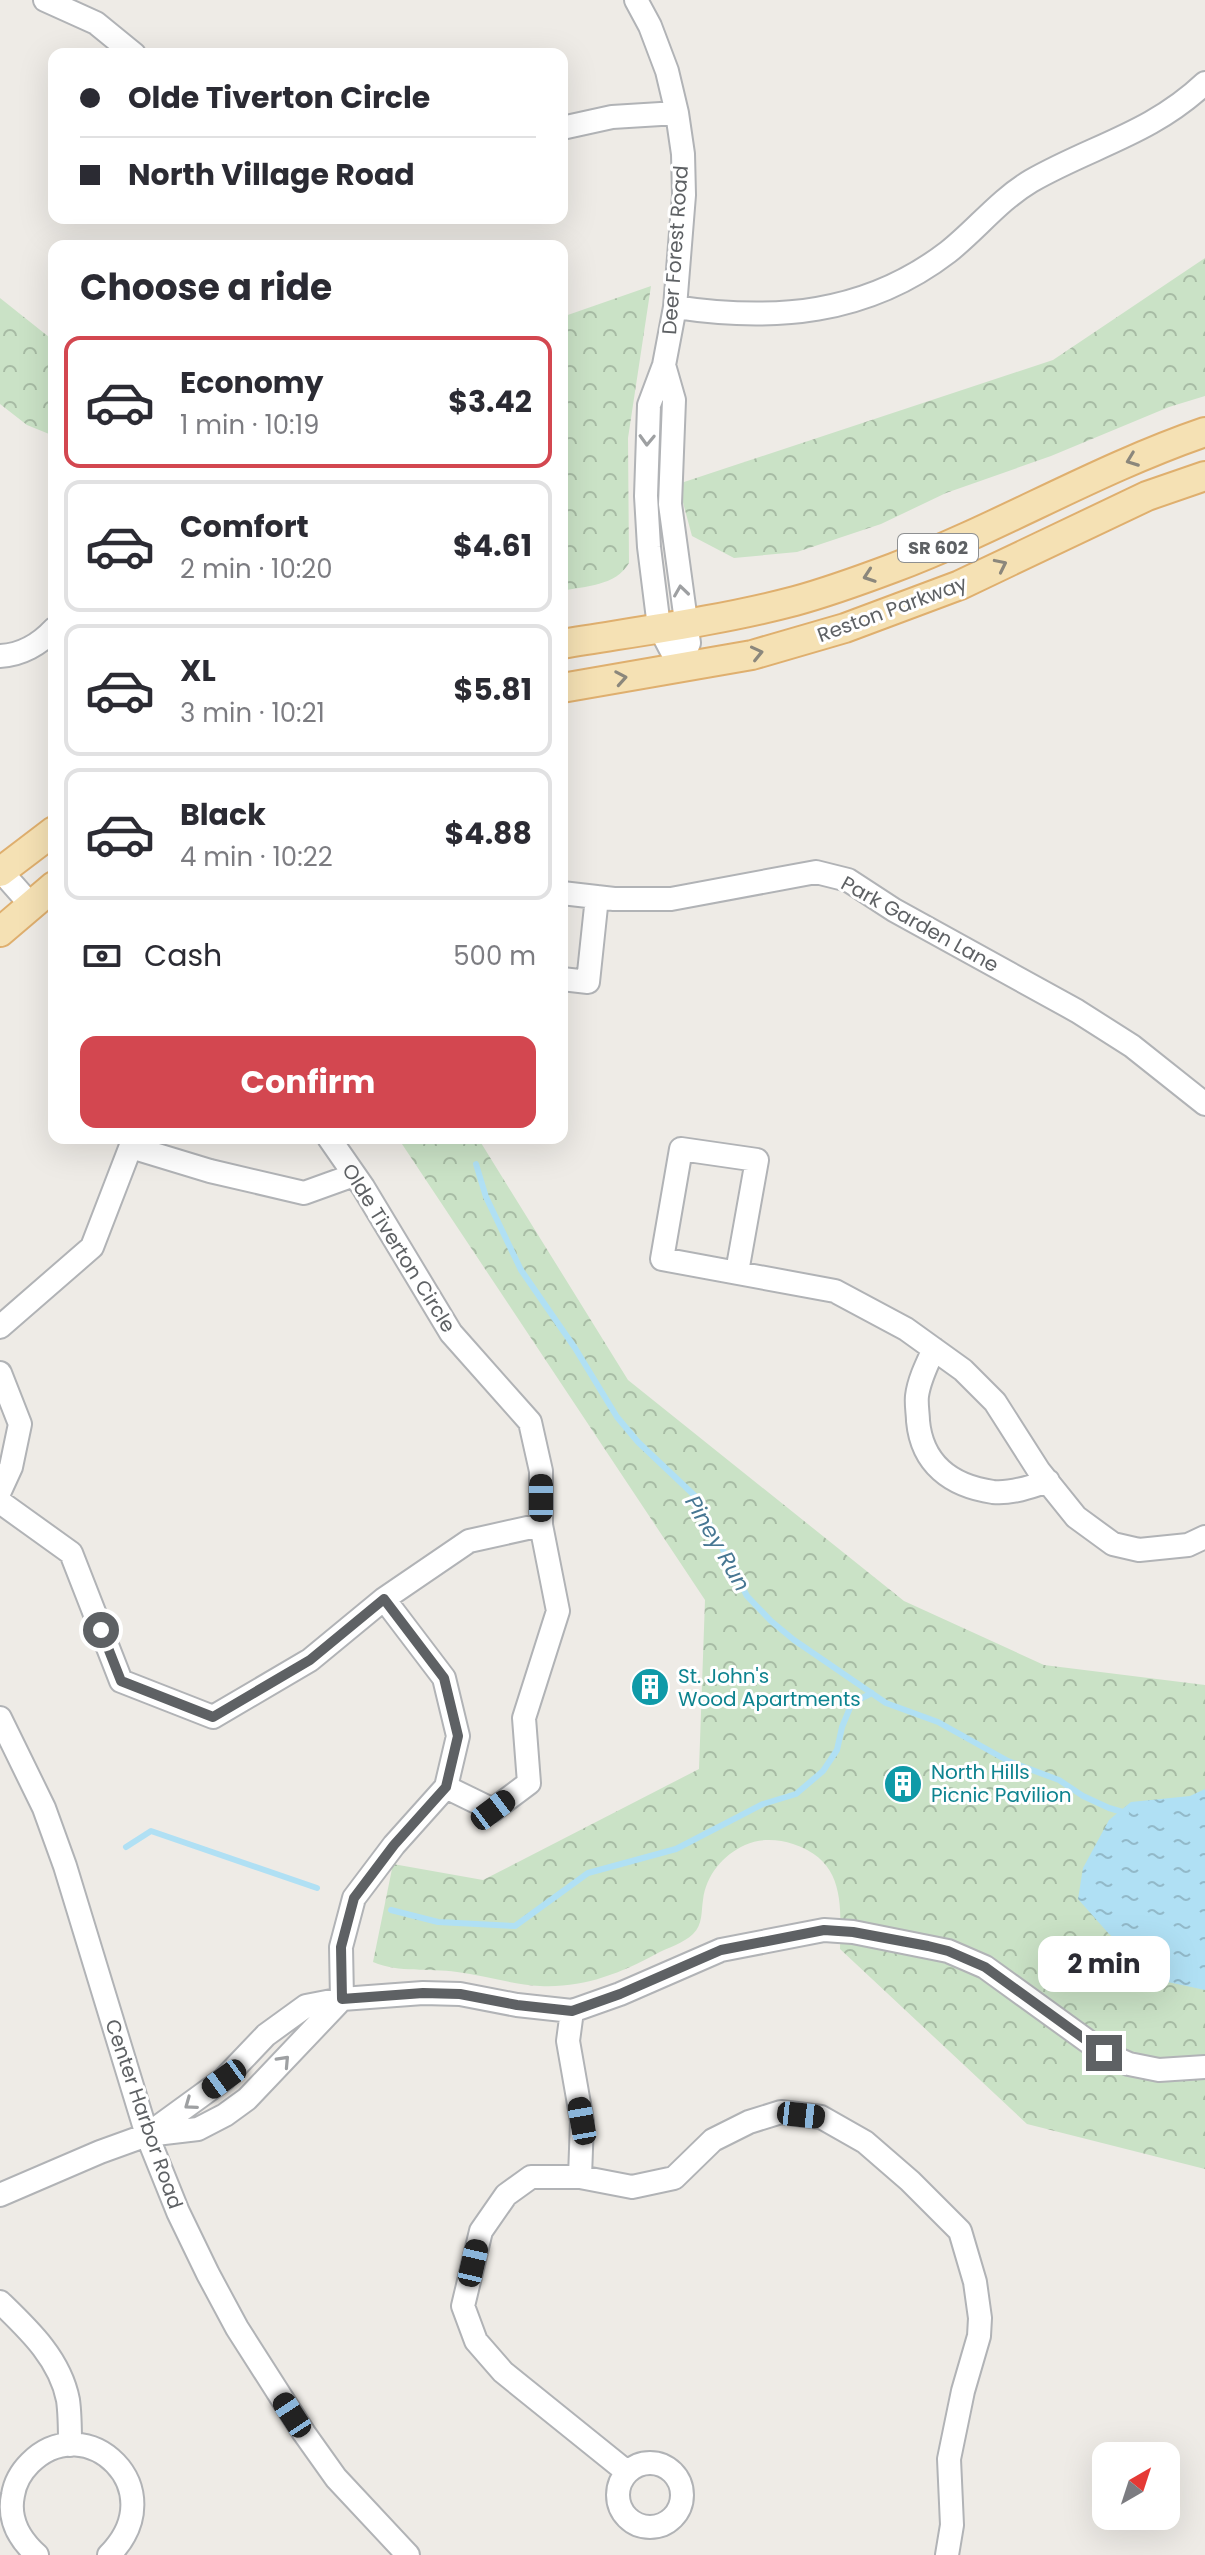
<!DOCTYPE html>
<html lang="en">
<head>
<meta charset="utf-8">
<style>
  body { margin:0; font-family:Poppins,sans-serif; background:#f7f7f7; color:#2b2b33; height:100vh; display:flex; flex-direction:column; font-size:30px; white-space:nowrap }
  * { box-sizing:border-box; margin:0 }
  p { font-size:26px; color:#7c7c81 }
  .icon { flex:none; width:44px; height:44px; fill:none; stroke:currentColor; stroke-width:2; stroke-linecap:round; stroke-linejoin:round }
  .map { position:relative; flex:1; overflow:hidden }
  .side { position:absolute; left:48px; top:240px; width:520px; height:904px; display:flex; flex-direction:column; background:#fff; border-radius:16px; box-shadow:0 8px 32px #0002 }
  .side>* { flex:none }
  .guide { position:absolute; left:48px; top:48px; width:520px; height:176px; border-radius:16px; box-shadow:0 8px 32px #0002; display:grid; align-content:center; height:176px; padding:0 32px; background:#fff }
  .needle { width:52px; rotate:39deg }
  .tools { position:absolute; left:1092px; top:2442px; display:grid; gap:16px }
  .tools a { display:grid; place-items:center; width:88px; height:88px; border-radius:16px; background:#fff; box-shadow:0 8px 32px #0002; font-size:40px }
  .end { position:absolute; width:36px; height:36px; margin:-18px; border:10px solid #5e6164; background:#fff; box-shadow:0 0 0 4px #fff }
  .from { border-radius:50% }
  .bubble { position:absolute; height:56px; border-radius:16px; background:#fff; box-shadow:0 8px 32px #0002; font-size:26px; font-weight:700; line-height:56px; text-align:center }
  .car { position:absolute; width:24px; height:48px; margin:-24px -12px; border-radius:10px; box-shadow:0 0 6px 2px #0007; background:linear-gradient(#222 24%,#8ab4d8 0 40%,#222 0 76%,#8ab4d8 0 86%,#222 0) }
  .guide b { display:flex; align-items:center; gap:28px; height:76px; font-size:30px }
  .guide b+b { border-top:2px solid #e1e1e2 }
  .guide i { width:20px; height:20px; background:#2b2b33 }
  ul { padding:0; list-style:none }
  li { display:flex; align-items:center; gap:24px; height:132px; margin:0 16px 12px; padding:0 16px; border:4px solid #e1e1e2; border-radius:16px }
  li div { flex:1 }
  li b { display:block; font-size:30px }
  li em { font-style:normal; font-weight:700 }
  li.current { border-color:#d34750 }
  li>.icon { width:72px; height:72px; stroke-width:1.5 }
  h2 { padding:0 32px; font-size:36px; line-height:96px }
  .pay { display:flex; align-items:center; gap:20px; height:88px; padding:0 32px; font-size:30px }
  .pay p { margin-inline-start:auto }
  .button { display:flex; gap:16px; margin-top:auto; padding:16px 32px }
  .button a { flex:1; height:92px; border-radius:16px; background:#d34750; color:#fff; font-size:32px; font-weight:700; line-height:92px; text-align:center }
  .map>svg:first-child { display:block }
  .forest { fill:url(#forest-crowns) }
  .water { fill:url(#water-ripples) }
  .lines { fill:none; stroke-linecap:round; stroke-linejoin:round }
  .stream { stroke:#b0e0f4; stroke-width:6 }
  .minor-casing { stroke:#b1b3b6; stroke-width:26 }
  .major-casing { stroke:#dfaf6e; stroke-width:32 }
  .minor { stroke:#fff; stroke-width:22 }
  .major { stroke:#f5e1b4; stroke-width:28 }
  .oneway { stroke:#9ea0a2 }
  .oneway2 { stroke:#8b877c }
  .route { stroke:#5e6164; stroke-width:10 }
  .labels { text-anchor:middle; stroke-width:6; stroke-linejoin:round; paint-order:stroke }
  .shield { fill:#fff; stroke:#8e9092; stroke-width:2 }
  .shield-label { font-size:18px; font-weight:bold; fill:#5e6164 }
  .street-label { font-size:20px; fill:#5e6164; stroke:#fff }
  .culture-label { font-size:20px; fill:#0d838f; stroke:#fff; text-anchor:start }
  .water-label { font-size:22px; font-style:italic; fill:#477793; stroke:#fff }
</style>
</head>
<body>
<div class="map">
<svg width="1205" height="2555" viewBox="0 0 1205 2555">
  <defs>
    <pattern id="forest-crowns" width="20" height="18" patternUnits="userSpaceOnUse" patternTransform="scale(2)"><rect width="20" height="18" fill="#cae2c6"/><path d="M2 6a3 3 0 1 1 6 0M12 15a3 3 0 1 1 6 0" fill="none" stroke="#a7bba4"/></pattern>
    <pattern id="water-ripples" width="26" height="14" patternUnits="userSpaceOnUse" patternTransform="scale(2)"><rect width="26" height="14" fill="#b0e0f4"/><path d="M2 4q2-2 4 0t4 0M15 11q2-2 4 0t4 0" fill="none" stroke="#92b9c9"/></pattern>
  </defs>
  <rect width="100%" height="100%" fill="#eeebe6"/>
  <path class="forest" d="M1205 258V396L1169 407 1051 456 946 493 881 524 797 552 734 558 692 536 678 484 1053 360Z
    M651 286 628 438 629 563C616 586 585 586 562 591V317Z
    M0 298 54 341V436L27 425 0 404Z
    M398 1138H478L628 1380 904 1601 1044 1665 1205 1685V2169L1027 2124 840 1949C841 1904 845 1861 793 1844 778 1839 760 1838 745 1845 723 1855 706 1875 703 1900 701 1912 703 1924 693 1934 684 1943 667 1948 656 1954 619 1974 583 1988 540 1986 513 1985 484 1975 457 1972 428 1968 400 1973 373 1962L393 1864 483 1880 699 1769 705 1600Z"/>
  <path class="water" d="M1205 1789V1990L1168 1982 1109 1934 1078 1899 1083 1868 1109 1820 1131 1802 1190 1796Z"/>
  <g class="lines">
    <path class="stream" d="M476 1164 486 1197 521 1270 575 1348 617 1417 638 1442 695 1496 747 1596 771 1621 794 1640 886 1703 938 1722 1008 1761 1059 1780 1083 1796 1109 1808 1126 1813
      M126 1847 151 1831 317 1888
      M391 1910 438 1922 515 1926 588 1873 676 1849 763 1804 796 1794 823 1771 837 1750 842 1727 852 1703 872 1693"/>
    <g class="minor-casing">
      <path id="minor" d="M45 0 96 23 134 54
        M636 0 650 26 667 71 677 113 683 154 684 195 675 307 664 365 649 405 646 496 649 547 659 627 680 667
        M562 128 612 117 677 113
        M675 307C773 322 866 315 948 252 976 230 999 200 1031 181 1092 146 1151 134 1205 83
        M664 365 674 400 670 504 689 643 680 667
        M0 656C21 655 40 644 54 629
        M0 870 31 905
        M562 893 614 899H671L816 872 848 880 894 910 1077 1011 1132 1046 1205 1104
        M562 979 588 982 597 897
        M329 1138 363 1187 451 1333 530 1422 541 1471V1525L558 1611 524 1718 529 1783 493 1810 446 1787 394 1845 354 1898 341 1947 342 1999
        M131 1147 210 1171 304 1193 354 1175
        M737 1272 757 1160 681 1149 662 1259 835 1291 906 1329 963 1370 995 1402 1039 1471 1076 1517 1113 1544 1139 1550 1188 1545 1205 1537
        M0 1327 92 1247 134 1138
        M934 1349C927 1364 919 1380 917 1396 916 1404 918 1414 918 1421 922 1464 951 1486 993 1492 1010 1494 1031 1487 1048 1481
        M0 1373 20 1424 11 1467 0 1491
        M0 1502 71 1553 121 1681 213 1717 310 1660 384 1599 469 1541 541 1525
        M384 1599 444 1678 458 1736 446 1787
        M0 1718 44 1808 65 1866 147 2135 178 2212 208 2274 237 2328 304 2433 336 2478 408 2555
        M572 2011 568 2041 582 2121 580 2177
        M147 2135 224 2079 266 2035 306 2006 342 1999 423 1993 460 1994 517 2005 572 2011 620 1994 721 1950 824 1930 853 1932 948 1951 985 1967 1104 2053 1129 2064 1159 2070 1205 2067
        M0 2195 100 2152 147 2135 198 2129 225 2115 247 2099 342 1999
        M0 2302C29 2330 60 2359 68 2400 70 2414 70 2430 70 2445
        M618 2495a32 32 0 1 1 64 0a32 32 0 1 1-64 0Z
        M627 2472 503 2372 476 2341 463 2306 481 2231 506 2195 531 2177H580L632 2187 674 2178 713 2140 749 2122 781 2112 821 2117 865 2142 910 2181 960 2231 975 2282 980 2318 979 2336 963 2391 949 2459 952 2525 947 2555
        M37 2555C19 2539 8 2519 13 2495 15 2482 21 2472 30 2463 86 2407 175 2489 109 2555"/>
    </g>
    <g class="major-casing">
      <path id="major" d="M562 644C640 631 719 621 795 601 828 592 861 580 893 568 999 528 1097 469 1205 432
        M562 688 752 655 845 628 960 585 1147 496 1205 476
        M0 872 54 831
        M0 932 54 886"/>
    </g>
    <use href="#minor" class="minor"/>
    <use href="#major" class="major"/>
  </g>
  <defs><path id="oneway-chevron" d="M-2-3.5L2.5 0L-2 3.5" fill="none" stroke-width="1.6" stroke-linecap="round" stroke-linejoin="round" transform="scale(2)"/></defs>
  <g class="oneway">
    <use href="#oneway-chevron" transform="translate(647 440) rotate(92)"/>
    <use href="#oneway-chevron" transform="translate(681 591) rotate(-98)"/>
    <use href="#oneway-chevron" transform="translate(284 2061) rotate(-47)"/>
    <use href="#oneway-chevron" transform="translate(190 2104) rotate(144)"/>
  </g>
  <g class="oneway2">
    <use href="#oneway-chevron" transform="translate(1132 460) rotate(159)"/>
    <use href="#oneway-chevron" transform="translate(1001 565) rotate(-26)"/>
    <use href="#oneway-chevron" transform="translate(869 576) rotate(161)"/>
    <use href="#oneway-chevron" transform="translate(757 653) rotate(-13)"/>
    <use href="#oneway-chevron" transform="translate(621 678) rotate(-10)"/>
  </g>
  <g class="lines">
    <path class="route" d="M101 1630 121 1681 213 1717 310 1660 384 1599 444 1678 458 1736 446 1787 394 1845 354 1898 341 1947 342 1999 423 1993 460 1994 517 2005 572 2011 620 1994 721 1950 824 1930 853 1932 928 1946 948 1951 985 1967 1104 2053"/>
  </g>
  <defs>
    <g id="building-disc" transform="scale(2)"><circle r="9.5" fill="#0f9aa8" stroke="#fff"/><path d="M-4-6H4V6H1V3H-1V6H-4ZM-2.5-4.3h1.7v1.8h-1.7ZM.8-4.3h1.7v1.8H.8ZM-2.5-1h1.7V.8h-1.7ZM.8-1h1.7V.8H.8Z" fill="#fff"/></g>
  </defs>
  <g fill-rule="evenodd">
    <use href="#building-disc" x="650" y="1687"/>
    <use href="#building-disc" x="903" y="1784"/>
  </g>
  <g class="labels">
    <rect class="shield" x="898" y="534" width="80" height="28" rx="6"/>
    <g class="shield-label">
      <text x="938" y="554">SR 602</text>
    </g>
    <g class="street-label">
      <text transform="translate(675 250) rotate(-86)" y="7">Deer Forest Road</text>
      <text transform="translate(892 609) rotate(-20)" y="7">Reston Parkway</text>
      <text transform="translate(920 924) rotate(29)" y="7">Park Garden Lane</text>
      <text transform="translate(399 1248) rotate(58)" y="7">Olde Tiverton Circle</text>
      <text transform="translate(144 2114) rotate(71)" y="7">Center Harbor Road</text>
    </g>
    <g class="culture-label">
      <text x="678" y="1683">St. John's<tspan x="678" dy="23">Wood Apartments</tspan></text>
      <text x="931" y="1779">North Hills<tspan x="931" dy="23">Picnic Pavilion</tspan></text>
    </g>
    <g class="water-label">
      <text transform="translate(718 1543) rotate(60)" y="8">Piney Run</text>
    </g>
  </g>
</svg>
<div class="tools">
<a><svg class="needle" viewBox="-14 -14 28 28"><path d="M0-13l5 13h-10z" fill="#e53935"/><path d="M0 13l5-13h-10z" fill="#7c7c81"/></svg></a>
</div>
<i class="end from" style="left:101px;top:1630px"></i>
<i class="end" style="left:1104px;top:2053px"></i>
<div class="bubble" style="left:1038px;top:1936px;width:132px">2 min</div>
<i class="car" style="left:541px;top:1498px;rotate:0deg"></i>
<i class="car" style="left:493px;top:1810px;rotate:53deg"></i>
<i class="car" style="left:224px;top:2079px;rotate:234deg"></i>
<i class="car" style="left:801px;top:2115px;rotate:96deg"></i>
<i class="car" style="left:582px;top:2121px;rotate:350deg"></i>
<i class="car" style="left:473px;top:2263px;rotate:13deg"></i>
<i class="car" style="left:292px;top:2415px;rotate:327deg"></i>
<div class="guide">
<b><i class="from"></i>Olde Tiverton Circle</b>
<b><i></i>North Village Road</b>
</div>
<section class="side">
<h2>Choose a ride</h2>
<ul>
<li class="current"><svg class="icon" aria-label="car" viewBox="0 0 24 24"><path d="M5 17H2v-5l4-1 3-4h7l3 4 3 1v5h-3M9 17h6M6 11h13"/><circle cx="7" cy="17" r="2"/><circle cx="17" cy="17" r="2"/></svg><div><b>Economy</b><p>1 min · 10:19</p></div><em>$3.42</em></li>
<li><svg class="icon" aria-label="car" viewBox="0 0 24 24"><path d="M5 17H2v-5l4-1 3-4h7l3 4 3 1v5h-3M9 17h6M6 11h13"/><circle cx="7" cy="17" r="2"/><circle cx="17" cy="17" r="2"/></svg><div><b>Comfort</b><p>2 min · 10:20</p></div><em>$4.61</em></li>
<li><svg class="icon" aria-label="car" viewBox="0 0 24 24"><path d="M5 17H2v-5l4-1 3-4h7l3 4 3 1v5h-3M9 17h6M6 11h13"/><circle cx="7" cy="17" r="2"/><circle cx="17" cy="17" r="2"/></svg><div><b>XL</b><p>3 min · 10:21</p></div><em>$5.81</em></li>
<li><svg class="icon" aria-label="car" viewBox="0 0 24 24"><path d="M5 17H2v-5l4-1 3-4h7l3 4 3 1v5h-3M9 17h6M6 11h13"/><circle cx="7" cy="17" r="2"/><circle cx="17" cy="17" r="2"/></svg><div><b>Black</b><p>4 min · 10:22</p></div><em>$4.88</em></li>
</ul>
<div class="pay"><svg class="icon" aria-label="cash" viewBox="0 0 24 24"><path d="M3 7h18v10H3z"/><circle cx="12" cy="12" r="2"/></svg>Cash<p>500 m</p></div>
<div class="button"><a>Confirm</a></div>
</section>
</div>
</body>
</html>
